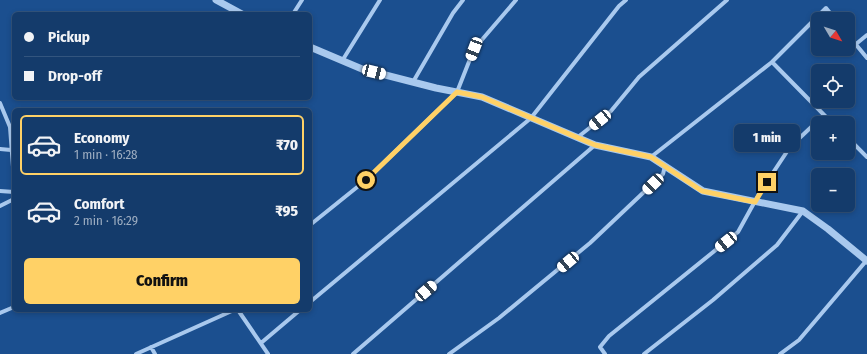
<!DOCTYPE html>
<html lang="en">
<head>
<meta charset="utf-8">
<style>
  body { margin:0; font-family:"Fira Sans Condensed",sans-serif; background:#1d4271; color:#f1f3f6; height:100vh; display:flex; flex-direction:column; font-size:15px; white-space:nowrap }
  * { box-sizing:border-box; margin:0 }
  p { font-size:13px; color:#9dadc1 }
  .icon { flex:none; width:22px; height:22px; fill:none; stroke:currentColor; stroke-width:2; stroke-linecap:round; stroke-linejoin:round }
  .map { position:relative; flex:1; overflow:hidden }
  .side { position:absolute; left:12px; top:108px; width:300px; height:204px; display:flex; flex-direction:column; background:#143b6b; border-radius:6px; box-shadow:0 2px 6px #0003,0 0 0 1px #33557e }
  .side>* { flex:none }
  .banner { position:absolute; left:12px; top:12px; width:300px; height:88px; border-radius:6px; box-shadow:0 2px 6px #0003,0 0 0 1px #33557e; display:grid; align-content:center; height:88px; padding:0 12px; background:#143b6b }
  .needle { width:26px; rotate:129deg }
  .controls { position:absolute; left:811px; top:12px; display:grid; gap:8px }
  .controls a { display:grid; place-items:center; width:44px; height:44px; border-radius:6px; background:#143b6b; box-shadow:0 2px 6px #0003,0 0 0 1px #33557e; font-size:20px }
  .end { position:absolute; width:18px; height:18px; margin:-9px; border:5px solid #ffd166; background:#111; box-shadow:0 0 0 2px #111 }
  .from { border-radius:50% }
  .bubble { position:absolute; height:28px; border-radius:6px; background:#143b6b; box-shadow:0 2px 6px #0003,0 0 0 1px #33557e; font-size:13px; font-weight:800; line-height:28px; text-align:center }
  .car { position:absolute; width:12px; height:24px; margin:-12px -6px; border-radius:5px; box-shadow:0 0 3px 1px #0007; background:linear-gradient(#fff 24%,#345 0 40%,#fff 0 76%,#345 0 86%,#fff 0) }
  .banner b { display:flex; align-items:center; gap:14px; height:38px; font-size:15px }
  .banner b+b { border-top:1px solid #33557e }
  .banner i { width:10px; height:10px; background:#f1f3f6 }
  ul { padding:7px 0 0; list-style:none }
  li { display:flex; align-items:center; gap:12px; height:60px; margin:0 8px 6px; padding:0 4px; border:2px solid transparent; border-radius:6px }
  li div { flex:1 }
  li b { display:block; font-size:15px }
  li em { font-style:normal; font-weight:800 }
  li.active { border-color:#ffd166 }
  li>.icon { width:36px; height:36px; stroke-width:1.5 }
  .cta { display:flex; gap:8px; margin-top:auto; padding:8px 12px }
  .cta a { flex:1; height:46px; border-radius:6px; background:#ffd166; color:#111; font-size:16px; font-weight:800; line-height:46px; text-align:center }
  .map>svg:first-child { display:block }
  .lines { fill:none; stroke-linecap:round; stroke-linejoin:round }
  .minor { stroke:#a9c9ee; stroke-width:4 }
  .tertiary { stroke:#a9c9ee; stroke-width:7 }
  .route { stroke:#ffd166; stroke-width:5 }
</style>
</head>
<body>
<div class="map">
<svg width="867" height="354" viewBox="0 0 867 354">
  <rect width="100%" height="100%" fill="#1b4f8f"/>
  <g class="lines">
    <path class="minor" d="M293 14 302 0
      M848 35 867 58
      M856 44 867 35
      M342 61 380 0
      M413 82 453 13 463 0
      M0 103 10 127 14 180
      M832 123 772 62 826 8 835 19
      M578 137 611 111 639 77 727 0
      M848 138 867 157
      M0 149 11 150
      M651 157 772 62
      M0 191 14 192
      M0 206 14 199
      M310 225 366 180 457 92 474 49 516 0
      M310 302 531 118 619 6 626 0
      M238 310 268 354
      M0 313 14 307
      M261 343 300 310
      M151 347 155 354
      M136 354 234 310
      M353 354 595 145
      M449 354 499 318 590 243 663 174 665 166
      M605 354 600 347 609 336 738 232 759 194 790 147 824 115
      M644 354 713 300 777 245 803 211
      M780 354 799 340 866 261"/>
    <path class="tertiary" d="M216 0 242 14
      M310 47 362 69 436 88 482 97 595 145 651 157 703 191 803 211 828 229 867 261"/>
  </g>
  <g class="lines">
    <path class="route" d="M366 180 457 92 482 97 595 145 651 157 702 191 755 202 767 182"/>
  </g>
</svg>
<div class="controls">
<a><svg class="needle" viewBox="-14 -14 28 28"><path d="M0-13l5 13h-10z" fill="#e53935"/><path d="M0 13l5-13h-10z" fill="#9dadc1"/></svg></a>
<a><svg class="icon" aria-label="locate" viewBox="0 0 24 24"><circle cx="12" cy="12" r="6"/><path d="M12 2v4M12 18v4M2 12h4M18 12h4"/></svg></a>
<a>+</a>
<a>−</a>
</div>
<i class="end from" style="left:366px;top:180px"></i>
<i class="end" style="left:767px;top:182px"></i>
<div class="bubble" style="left:734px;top:124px;width:66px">1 min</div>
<i class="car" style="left:474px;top:49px;rotate:201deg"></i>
<i class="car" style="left:374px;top:72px;rotate:104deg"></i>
<i class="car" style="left:600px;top:120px;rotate:231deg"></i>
<i class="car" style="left:653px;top:184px;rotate:226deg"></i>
<i class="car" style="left:726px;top:242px;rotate:231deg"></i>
<i class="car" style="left:568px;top:262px;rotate:230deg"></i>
<i class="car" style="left:426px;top:291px;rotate:49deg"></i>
<div class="banner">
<b><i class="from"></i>Pickup</b>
<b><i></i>Drop-off</b>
</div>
<section class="side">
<ul>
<li class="active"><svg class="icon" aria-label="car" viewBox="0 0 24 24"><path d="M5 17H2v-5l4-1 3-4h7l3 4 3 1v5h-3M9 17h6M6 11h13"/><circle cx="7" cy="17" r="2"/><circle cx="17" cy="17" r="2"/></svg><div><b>Economy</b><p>1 min · 16:28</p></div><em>₹70</em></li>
<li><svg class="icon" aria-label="car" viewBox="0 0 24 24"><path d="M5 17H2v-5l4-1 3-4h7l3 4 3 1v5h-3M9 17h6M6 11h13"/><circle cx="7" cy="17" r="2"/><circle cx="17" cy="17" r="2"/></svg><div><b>Comfort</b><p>2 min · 16:29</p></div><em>₹95</em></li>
</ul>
<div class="cta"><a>Confirm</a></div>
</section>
</div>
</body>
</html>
